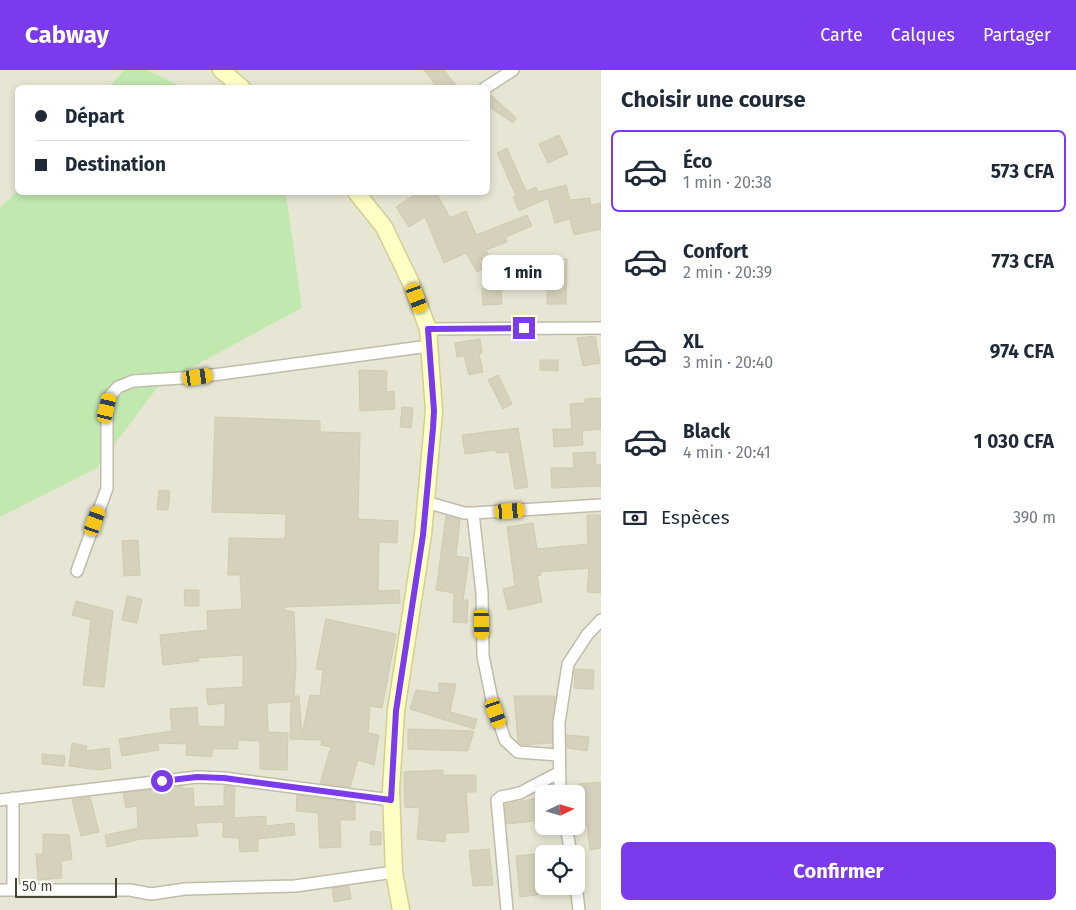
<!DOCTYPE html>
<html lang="fr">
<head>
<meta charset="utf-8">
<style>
  body { margin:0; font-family:"Fira Sans",sans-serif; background:#f6f6f7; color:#1f2937; height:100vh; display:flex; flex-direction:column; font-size:19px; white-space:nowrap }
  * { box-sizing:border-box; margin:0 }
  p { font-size:16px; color:#747a83 }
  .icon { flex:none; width:28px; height:28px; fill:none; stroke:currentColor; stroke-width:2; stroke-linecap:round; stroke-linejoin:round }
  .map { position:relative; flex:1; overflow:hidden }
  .side { display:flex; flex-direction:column; background:#fff; width:475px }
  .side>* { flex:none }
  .banner { position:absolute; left:15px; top:15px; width:475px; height:110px; border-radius:8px; box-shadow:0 2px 8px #0003; display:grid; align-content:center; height:110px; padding:0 20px; background:#fff }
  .needle { width:32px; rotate:85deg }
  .tools { position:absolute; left:535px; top:715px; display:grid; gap:10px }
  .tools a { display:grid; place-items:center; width:50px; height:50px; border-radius:8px; background:#fff; box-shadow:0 2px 8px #0003; font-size:25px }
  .scale { position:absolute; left:15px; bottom:12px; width:102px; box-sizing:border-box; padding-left:5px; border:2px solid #464435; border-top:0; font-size:14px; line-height:18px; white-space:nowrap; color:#464435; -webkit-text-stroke:4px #fff; paint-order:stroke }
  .end { position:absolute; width:22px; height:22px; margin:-11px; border:6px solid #7c3aed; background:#fff; box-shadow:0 0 0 2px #fff }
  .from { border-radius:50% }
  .bubble { position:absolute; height:35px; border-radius:8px; background:#fff; box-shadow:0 2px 8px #0003; font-size:16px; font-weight:700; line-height:35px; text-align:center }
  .car { position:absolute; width:15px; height:30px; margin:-15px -8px; border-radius:6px; box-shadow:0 0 4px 1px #0007; background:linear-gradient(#f5c518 24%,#345 0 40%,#f5c518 0 76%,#345 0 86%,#f5c518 0) }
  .banner b { display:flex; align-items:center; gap:18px; height:48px; font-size:19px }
  .banner b+b { border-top:1px solid #e0e1e3 }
  .banner i { width:12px; height:12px; background:#1f2937 }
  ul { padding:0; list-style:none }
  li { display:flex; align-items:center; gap:15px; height:82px; margin:0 10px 8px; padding:0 10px; border:2px solid transparent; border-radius:8px }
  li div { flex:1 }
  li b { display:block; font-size:19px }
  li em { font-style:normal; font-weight:700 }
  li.selected { border-color:#7c3aed }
  li>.icon { width:45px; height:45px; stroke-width:1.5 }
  h2 { padding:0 20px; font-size:22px; line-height:60px }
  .pay { display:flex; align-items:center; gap:12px; height:55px; padding:0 20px; font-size:19px }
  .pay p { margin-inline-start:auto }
  .button { display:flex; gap:10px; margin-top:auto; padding:10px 20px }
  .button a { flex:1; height:58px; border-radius:8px; background:#7c3aed; color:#fff; font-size:20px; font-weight:700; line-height:58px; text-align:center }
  header { display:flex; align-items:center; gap:30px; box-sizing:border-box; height:70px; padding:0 25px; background:#7c3aed; color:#fff }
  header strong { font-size:24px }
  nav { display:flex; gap:28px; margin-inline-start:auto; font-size:18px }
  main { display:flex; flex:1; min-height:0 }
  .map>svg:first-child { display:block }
  .residential { fill:#e7e6d4; fill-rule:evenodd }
  .green { fill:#c1e8af }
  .building { fill:#d5d1bc; stroke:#d0cbaf }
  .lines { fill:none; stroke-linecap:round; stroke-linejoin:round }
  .street-casing { stroke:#bfbda9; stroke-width:14 }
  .secondary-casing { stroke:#d1cf94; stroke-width:19 }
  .street { stroke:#fff; stroke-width:11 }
  .secondary { stroke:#ffffc5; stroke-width:16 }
  .route { stroke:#7c3aed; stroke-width:6 }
</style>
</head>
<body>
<header>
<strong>Cabway</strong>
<nav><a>Carte</a><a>Calques</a><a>Partager</a></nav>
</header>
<main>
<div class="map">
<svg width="601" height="840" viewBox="0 0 601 840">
  <rect width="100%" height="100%" fill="#f3f2e6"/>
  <path class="residential" d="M0 0H124L109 17 18 18 17 122 0 137Z
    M148 0H601V840H0V447L97 398 158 315 302 238 286 123 488 122V18L182 17ZM544 724H576V756H544ZM544 784H576V816H544Z"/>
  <path class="green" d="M124 0H148L182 17H109Z
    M17 122 286 123 302 238 159 315 97 398 0 447V137Z"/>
  <path class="building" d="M424 0H444L458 18H438Z
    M490 24 516 48 513 53 488 36V25Z
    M559 65 568 84 548 93 539 74Z
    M507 78 526 121 536 117 538 122 566 115 570 130 590 128 591 135 601 133V159L574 165 570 149 555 153 548 128 519 141 513 127 516 126 497 83Z
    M419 122H436L450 148 466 141 476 165 527 145 532 156 506 167 507 172 486 180 493 193 477 202 466 183 444 193 425 147 409 157 396 137Z
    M567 189 566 234H547V213H550L549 190Z
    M501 217 502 234 483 235 482 218Z
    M595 266 600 293 583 296 577 268Z
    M480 269 482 283 479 284 483 302 469 305 464 286 457 287 455 273Z
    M540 290H558V301L540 300Z
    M359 300 387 301 386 322 394 321 395 339 360 341Z
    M498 305 512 334 503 339 488 310Z
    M601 328V359L582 361 583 375 554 377 553 359H572L570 334 585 333V329Z
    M402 337 413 338 411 358 400 357Z
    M215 347 320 351V362L360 363 358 449 398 451 397 473 379 472 378 521 399 520 400 533 284 537V540L294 542 296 595 294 626H299L302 665 310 625 320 626 323 600 316 599 326 549 396 564 382 638 370 636 368 663 379 665 374 695 358 690 350 717 320 713 331 677 321 675 322 670 290 669 291 632 267 633 268 662 288 663 287 700 260 699V671L238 670V679H212V687L186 685 187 674 158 673 159 680 122 686 119 669 172 661 170 639 197 637 198 656 225 657V633L208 635 206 619 243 617V585L198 588 199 591 163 595 160 565 208 560 207 541 242 539 240 505H228L229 468 285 469 286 444 212 442Z
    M518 358 528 417 515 419 509 382 496 383V380L465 384 462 365Z
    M595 382 596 395 601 394V416L552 418 551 398H574L573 383Z
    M159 420 170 421 168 440 157 439Z
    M587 445H601V523L587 522 589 498 540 502 541 505 537 506 542 532 508 540 503 519 515 516 507 457 533 453 537 479 588 474Z
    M446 446 460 450 456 486 469 488 463 530H468L467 553 453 552 454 523 436 520Z
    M138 470 140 505 124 506 122 471Z
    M184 520H199V536H185Z
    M127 526 142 529 137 553 122 550Z
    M76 531 113 541 104 617 83 615 91 550 72 545Z
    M575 599 594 600 593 619 574 618Z
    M439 613 456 614 450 642 477 649 474 659 410 639 416 620 439 623Z
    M514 626H555L552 652V673L523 675 518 672Z
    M408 659 474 661 468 681 408 679Z
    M567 665 589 667 587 681 567 678Z
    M72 673 87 676 86 681 109 678 111 698 98 700 69 696Z
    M42 684 65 686 64 696 42 694Z
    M443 700V705H476V722H466L469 762 446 763 445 772 417 769 420 738 405 737 404 702Z
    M601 712V778L590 780 587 755 582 757 577 732H580L579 714Z
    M182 716 183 719 193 718 194 737 224 736V716L235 717 234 748 266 746V756L294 753 295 765 258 769V781L240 782 239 768 223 767V752L196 753 198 766 141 769 107 777 105 765 138 758 137 736 126 738 123 723Z
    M297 725 355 733V750H340L341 777 320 778 318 743 296 741Z
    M90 727 99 762 81 766 72 730Z
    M544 727V750L507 754 505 734Z
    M371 761 381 762V775H370Z
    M43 764 69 765 72 789 61 791 62 808 38 810 36 784H43Z
    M489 779 493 815 473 816 469 781Z
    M544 783V824L520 827 516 786Z
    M349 816 351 829 334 832 332 818Z"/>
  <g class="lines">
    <g class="street-casing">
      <path id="street" d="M485 18 513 0
        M428 259 601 258
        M426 432 464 443H473L601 435
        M473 443 482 523 483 586 492 630 505 670 518 682 558 685
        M77 501 107 418V338L110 326 118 317 133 311 198 307 429 276
        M560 724 559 653 568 594 587 565 601 550
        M0 730 197 707 224 708 391 730
        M566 756 571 784
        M576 815 579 840
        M0 820H130L151 824 185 819 295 816 394 802
        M13 820V728
        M507 840 497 730 501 727 520 723 558 703"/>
    </g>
    <g class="secondary-casing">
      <path id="secondary" d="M221 0 242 18
        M356 122 384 157 411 213 428 259 434 341 423 465 396 641 391 720 394 802 401 840"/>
    </g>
    <use href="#street" class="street"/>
    <use href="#secondary" class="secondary"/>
  </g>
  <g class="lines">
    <path class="route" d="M162 711 197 707 224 708 391 730 396 641 423 465 433 358 434 341 428 259 524 258"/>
  </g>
</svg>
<div class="tools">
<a><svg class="needle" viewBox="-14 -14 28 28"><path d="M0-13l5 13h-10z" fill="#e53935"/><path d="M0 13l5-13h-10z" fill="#747a83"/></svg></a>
<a><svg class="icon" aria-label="locate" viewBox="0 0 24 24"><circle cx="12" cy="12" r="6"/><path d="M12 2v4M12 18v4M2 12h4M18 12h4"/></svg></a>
</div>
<div class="scale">50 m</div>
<i class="end from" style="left:162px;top:711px"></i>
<i class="end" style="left:524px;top:258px"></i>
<div class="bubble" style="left:482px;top:185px;width:82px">1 min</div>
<i class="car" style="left:417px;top:228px;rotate:160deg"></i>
<i class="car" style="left:198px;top:307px;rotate:82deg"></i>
<i class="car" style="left:107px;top:338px;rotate:13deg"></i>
<i class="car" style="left:510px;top:441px;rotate:86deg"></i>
<i class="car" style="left:95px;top:451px;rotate:19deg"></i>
<i class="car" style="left:482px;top:554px;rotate:179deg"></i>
<i class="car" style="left:496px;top:643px;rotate:161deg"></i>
<div class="banner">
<b><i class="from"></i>Départ</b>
<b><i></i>Destination</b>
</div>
</div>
<section class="side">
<h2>Choisir une course</h2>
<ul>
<li class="selected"><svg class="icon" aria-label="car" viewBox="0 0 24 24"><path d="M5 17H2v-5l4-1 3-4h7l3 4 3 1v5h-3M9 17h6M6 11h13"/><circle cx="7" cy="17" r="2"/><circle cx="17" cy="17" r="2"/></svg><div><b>Éco</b><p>1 min · 20:38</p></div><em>573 CFA</em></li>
<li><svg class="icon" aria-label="car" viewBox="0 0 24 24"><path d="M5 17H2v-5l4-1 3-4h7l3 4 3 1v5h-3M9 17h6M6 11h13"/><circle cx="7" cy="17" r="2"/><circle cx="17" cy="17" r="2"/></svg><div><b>Confort</b><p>2 min · 20:39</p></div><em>773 CFA</em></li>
<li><svg class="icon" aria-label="car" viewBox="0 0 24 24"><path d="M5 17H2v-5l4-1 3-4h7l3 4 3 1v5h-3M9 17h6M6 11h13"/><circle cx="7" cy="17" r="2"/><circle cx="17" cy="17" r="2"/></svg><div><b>XL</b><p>3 min · 20:40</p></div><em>974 CFA</em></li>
<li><svg class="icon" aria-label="car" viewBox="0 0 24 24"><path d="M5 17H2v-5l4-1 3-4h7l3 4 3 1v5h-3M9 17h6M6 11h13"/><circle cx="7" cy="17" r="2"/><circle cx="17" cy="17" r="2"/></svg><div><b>Black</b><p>4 min · 20:41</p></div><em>1 030 CFA</em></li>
</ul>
<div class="pay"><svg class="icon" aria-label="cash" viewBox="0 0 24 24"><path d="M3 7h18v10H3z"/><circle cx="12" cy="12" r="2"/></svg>Espèces<p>390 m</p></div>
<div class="button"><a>Confirmer</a></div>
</section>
</main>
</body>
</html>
